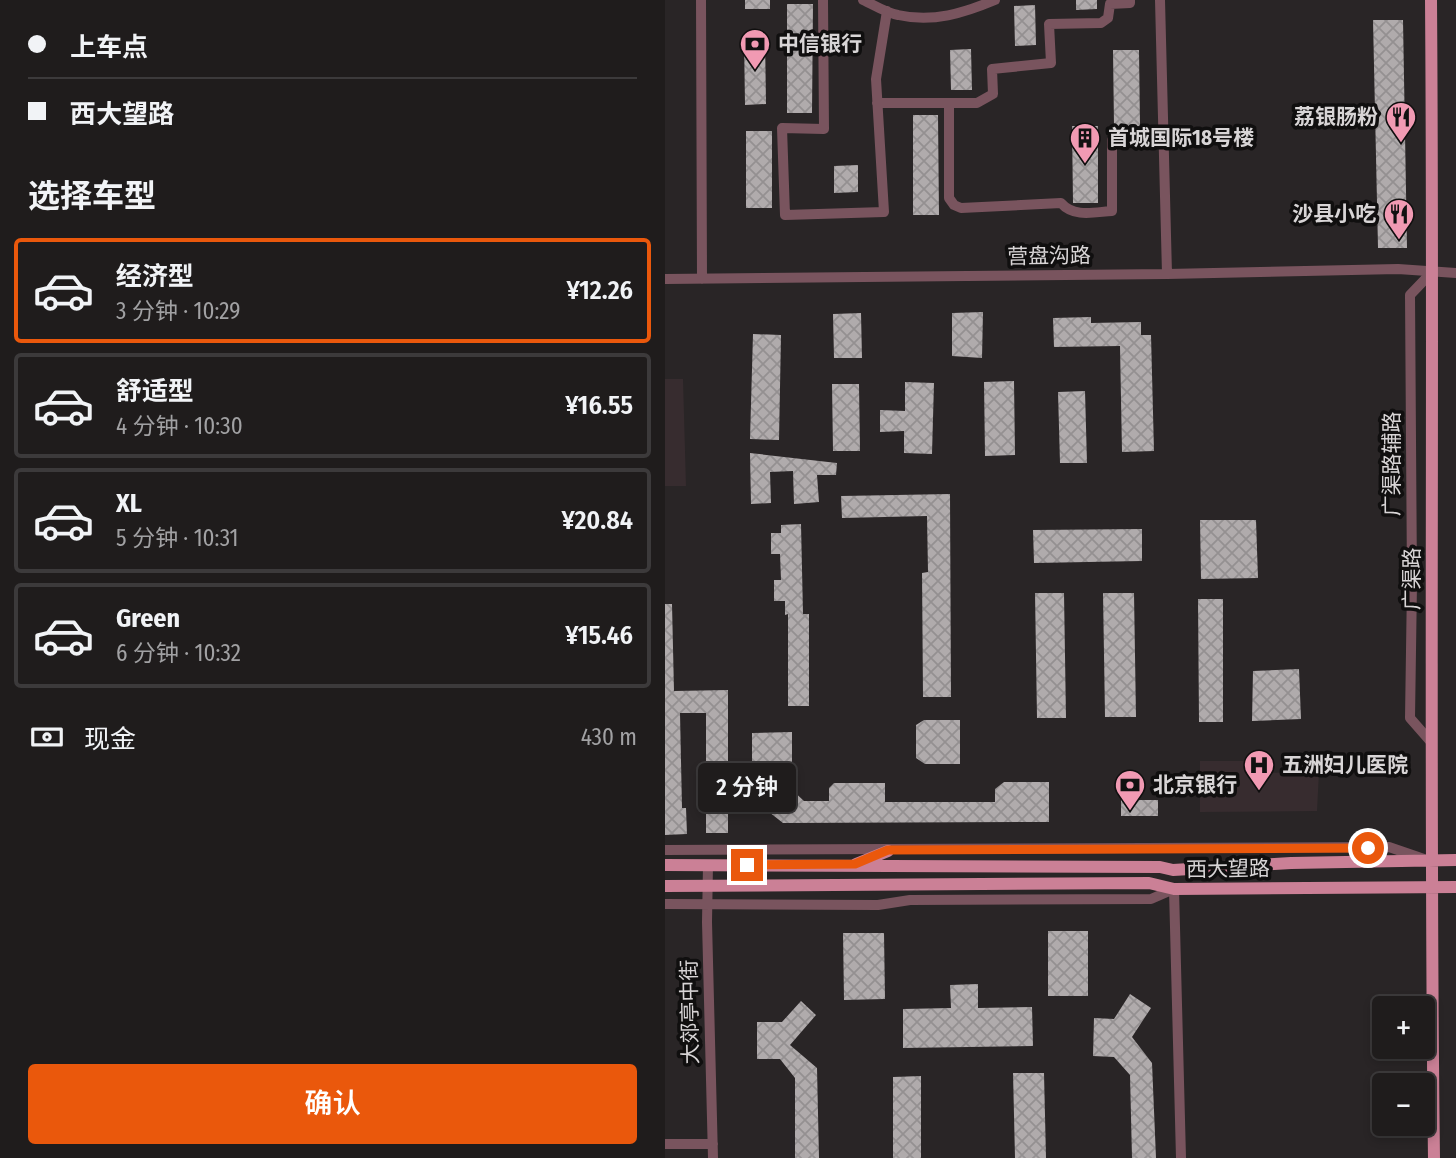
<!DOCTYPE html>
<html lang="zh">
<head>
<meta charset="utf-8">
<style>
  body { margin:0; font-family:"Fira Sans Condensed","Noto Sans SC",sans-serif; background:#272525; color:#f1f3f6; height:100vh; display:flex; flex-direction:column; font-size:26px; white-space:nowrap }
  * { box-sizing:border-box; margin:0 }
  p { font-size:23px; color:#a1a1a3 }
  .icon { flex:none; width:38px; height:38px; fill:none; stroke:currentColor; stroke-width:2; stroke-linecap:round; stroke-linejoin:round }
  .map { position:relative; flex:1; overflow:hidden }
  .drawer { display:flex; flex-direction:column; background:#1f1c1c; width:665px }
  .drawer>* { flex:none }
  .top-card { display:grid; align-content:center; height:154px; padding:0 28px; background:#1f1c1c }
  .fabs { position:absolute; left:707px; top:996px; display:grid; gap:14px }
  .fabs a { display:grid; place-items:center; width:63px; height:63px; border-radius:7px; background:#1f1c1c; box-shadow:0 4px 10px #0003,0 0 0 2px #3c3a3b; font-size:35px }
  .end { position:absolute; width:32px; height:32px; margin:-16px; border:9px solid #ea580c; background:#fff; box-shadow:0 0 0 4px #fff }
  .from { border-radius:50% }
  .bubble { position:absolute; height:49px; border-radius:7px; background:#1f1c1c; box-shadow:0 4px 10px #0003,0 0 0 2px #3c3a3b; font-size:23px; font-weight:600; line-height:49px; text-align:center }
  .top-card b { display:flex; align-items:center; gap:24px; height:66px; font-size:26px }
  .top-card b+b { border-top:2px solid #3c3a3b }
  .top-card i { width:18px; height:18px; background:#f1f3f6 }
  ul { padding:0; list-style:none }
  li { display:flex; align-items:center; gap:21px; height:105px; margin:0 14px 10px; padding:0 14px; border:4px solid #3c3a3b; border-radius:7px }
  li div { flex:1 }
  li b { display:block; font-size:26px }
  li em { font-style:normal; font-weight:600 }
  li.current { border-color:#ea580c }
  li>.icon { width:63px; height:63px; stroke-width:1.5 }
  h2 { padding:0 28px; font-size:32px; line-height:84px }
  .pay { display:flex; align-items:center; gap:18px; height:77px; padding:0 28px; font-size:26px }
  .pay p { margin-inline-start:auto }
  .cta { display:flex; gap:14px; margin-top:auto; padding:14px 28px }
  .cta a { flex:1; height:80px; border-radius:7px; background:#ea580c; color:#fff; font-size:28px; font-weight:600; line-height:80px; text-align:center }
  main { display:flex; flex:1; min-height:0 }
  .map>svg:first-child { display:block }
  .built { fill:#372c2f }
  .building { fill:url(#building-cross-hatch) }
  .lines { fill:none; stroke-linecap:round; stroke-linejoin:round }
  .minor { stroke:#79545e; stroke-width:10 }
  .major { stroke:#cb8096; stroke-width:12 }
  .route { stroke:#ea580c; stroke-width:9 }
  .labels { text-anchor:middle; stroke-width:7; stroke-linejoin:round; paint-order:stroke }
  .poi-label { font-size:21px; font-weight:bold; fill:#d8d5d6; stroke:#100f0f; text-anchor:start }
  .street-label { font-size:21px; fill:#d8d5d6; stroke:#100f0f }
</style>
</head>
<body>
<main>
<section class="drawer">
<div class="top-card">
<b><i class="from"></i>上车点</b>
<b><i></i>西大望路</b>
</div>
<h2>选择车型</h2>
<ul>
<li class="current"><svg class="icon" aria-label="car" viewBox="0 0 24 24"><path d="M5 17H2v-5l4-1 3-4h7l3 4 3 1v5h-3M9 17h6M6 11h13"/><circle cx="7" cy="17" r="2"/><circle cx="17" cy="17" r="2"/></svg><div><b>经济型</b><p>3 分钟 · 10:29</p></div><em>¥12.26</em></li>
<li><svg class="icon" aria-label="car" viewBox="0 0 24 24"><path d="M5 17H2v-5l4-1 3-4h7l3 4 3 1v5h-3M9 17h6M6 11h13"/><circle cx="7" cy="17" r="2"/><circle cx="17" cy="17" r="2"/></svg><div><b>舒适型</b><p>4 分钟 · 10:30</p></div><em>¥16.55</em></li>
<li><svg class="icon" aria-label="car" viewBox="0 0 24 24"><path d="M5 17H2v-5l4-1 3-4h7l3 4 3 1v5h-3M9 17h6M6 11h13"/><circle cx="7" cy="17" r="2"/><circle cx="17" cy="17" r="2"/></svg><div><b>XL</b><p>5 分钟 · 10:31</p></div><em>¥20.84</em></li>
<li><svg class="icon" aria-label="car" viewBox="0 0 24 24"><path d="M5 17H2v-5l4-1 3-4h7l3 4 3 1v5h-3M9 17h6M6 11h13"/><circle cx="7" cy="17" r="2"/><circle cx="17" cy="17" r="2"/></svg><div><b>Green</b><p>6 分钟 · 10:32</p></div><em>¥15.46</em></li>
</ul>
<div class="pay"><svg class="icon" aria-label="cash" viewBox="0 0 24 24"><path d="M3 7h18v10H3z"/><circle cx="12" cy="12" r="2"/></svg>现金<p>430 m</p></div>
<div class="cta"><a>确认</a></div>
</section>
<div class="map">
<svg width="791" height="1158" viewBox="0 0 791 1158">
  <defs>
    <pattern id="building-cross-hatch" width="8" height="8" patternUnits="userSpaceOnUse" patternTransform="scale(1.75)"><rect width="8" height="8" fill="#b0abac"/><path d="M0 0l8 8M0 8l8-8" fill="none" stroke="#949091"/></pattern>
  </defs>
  <rect width="100%" height="100%" fill="#292526"/>
  <path class="built" d="M0 379H18L21 486H0Z
    M535 761H586L585 773 654 772 652 811 535 812Z"/>
  <path class="building" d="M80 0H105V9H80Z
    M411 0H432V9L411 10Z
    M122 4H148L147 113H122Z
    M370 5 371 45 350 46 349 6Z
    M708 20H738L742 248H713Z
    M100 37 101 104 80 105 79 38Z
    M306 49 307 90H286L285 50Z
    M448 50H474L475 126H449Z
    M248 115H273L274 215H248Z
    M407 126H433V203H408Z
    M81 131H107V208H81Z
    M193 165V192L169 193V166Z
    M318 312 317 358 287 356V313Z
    M196 313 197 358H169L168 314Z
    M426 317V323L476 322V335H486L489 451 457 452 455 346 389 347 388 318Z
    M88 334 116 335 114 440 85 439Z
    M349 381 350 455 320 456 319 382Z
    M240 382 269 383 267 454 239 453V431L215 432V410L240 411Z
    M167 384H194L195 451H168Z
    M420 391 422 463H395L393 392Z
    M85 453 172 463 171 475H152L154 502 129 504 128 471 105 472 106 503 86 504Z
    M285 494 286 697H258L257 573 263 572 262 516 177 518 176 496Z
    M535 520H591L593 578 536 579Z
    M136 524 138 614H144V706H123V614L120 615V601H109V580H116L115 554H106V533H116V525Z
    M477 529V561L369 563 368 530Z
    M370 593H399L401 718H372Z
    M438 593H469L471 717H440Z
    M533 599H558V722H534Z
    M0 604H7L9 691 63 690V833H41V713H15L17 808H21L22 834 0 835Z
    M634 669 636 719 587 721 588 671Z
    M259 720H295V764H260L251 758V725Z
    M127 732V773H109L139 801H164V788L169 783H220V802H330V789L339 782H384V822L118 823 94 804V773H87V733Z
    M456 800H493V816H456Z
    M383 931H423V996H383Z
    M178 933H219L220 999 179 1000Z
    M313 984V1008L367 1007 368 1046 238 1048V1009L286 1008 285 985Z
    M465 994 486 1008 467 1037 487 1063 491 1158H467L465 1075 449 1057 428 1056 429 1018 449 1019Z
    M136 1001 151 1015 125 1045 152 1068 154 1158H130V1078L115 1059H92V1022H117Z
    M348 1073H379L381 1158H350Z
    M256 1076V1158H228V1077Z"/>
  <g class="lines">
    <path class="minor" d="M36 0 37 279
      M158 0 159 129 117 128 120 215 219 212 211 79 222 11
      M198 0C209 5 221 13 233 15 268 23 299 13 330 0
      M495 0 502 274
      M212 103H284V198L289 205 296 208 396 203C409 218 430 212 447 211V140
      M284 103H312L328 94 327 69 386 63 384 24 436 23 443 18 445 4 465 3V0
      M0 279 502 274 733 269 791 273
      M766 742 745 718 747 583 745 295 768 271
      M0 850 724 847 759 859
      M43 865 42 922 48 1158
      M0 904 213 905 245 900 486 899 509 889 516 1158
      M0 1144H48"/>
    <path class="major" d="M766 0C769 386 764 772 769 1158
      M191 864 223 851
      M0 865 495 867 508 870 626 863 791 860
      M0 886 484 883 509 889 791 887"/>
  </g>
  <g class="lines">
    <path class="route" d="M82 865 190 864 223 850 703 848"/>
  </g>
  <defs>
    <g id="bank-pin" transform="scale(1.575)"><path d="M0 17L-7.5 6A9.5 9.5 0 1 1 7.5 6Z" fill="#f19ab3" stroke="#100f0f"/><path d="M-6-4H6V4H-6ZM0-2.3a2.3 2.3 0 1 0 0 4.6a2.3 2.3 0 1 0 0-4.6Z" fill="#111"/></g>
    <g id="restaurant-pin" transform="scale(1.575)"><path d="M0 17L-7.5 6A9.5 9.5 0 1 1 7.5 6Z" fill="#f19ab3" stroke="#100f0f"/><path d="M-5-6h1v4h1v-4h1v4h1v-4h1v5L-1.5 .5V6h-2V.5L-5-1ZM5-6V6H3V1.5H1.5Q1.5-4 5-6Z" fill="#111"/></g>
    <g id="building-pin" transform="scale(1.575)"><path d="M0 17L-7.5 6A9.5 9.5 0 1 1 7.5 6Z" fill="#f19ab3" stroke="#100f0f"/><path d="M-4-6H4V6H1V3H-1V6H-4ZM-2.5-4.3h1.7v1.8h-1.7ZM.8-4.3h1.7v1.8H.8ZM-2.5-1h1.7V.8h-1.7ZM.8-1h1.7V.8H.8Z" fill="#111"/></g>
    <g id="hospital-pin" transform="scale(1.575)"><path d="M0 17L-7.5 6A9.5 9.5 0 1 1 7.5 6Z" fill="#f19ab3" stroke="#100f0f"/><path d="M-5-5h3v3.5h4V-5h3V5h-3V1.5h-4V5h-3Z" fill="#111"/></g>
  </defs>
  <g fill-rule="evenodd">
    <use href="#bank-pin" x="90" y="44"/>
    <use href="#restaurant-pin" x="736" y="117"/>
    <use href="#building-pin" x="420" y="138"/>
    <use href="#restaurant-pin" x="734" y="214"/>
    <use href="#hospital-pin" x="594" y="765"/>
    <use href="#bank-pin" x="465" y="785"/>
  </g>
  <g class="labels">
    <g class="poi-label">
      <text x="113" y="51">中信银行</text>
      <text x="713" y="124" text-anchor="end">荔银肠粉</text>
      <text x="443" y="145">首城国际18号楼</text>
      <text x="711" y="221" text-anchor="end">沙县小吃</text>
      <text x="617" y="772">五洲妇儿医院</text>
      <text x="488" y="792">北京银行</text>
    </g>
    <g class="street-label">
      <text transform="translate(384 256) rotate(-1)" y="7">营盘沟路</text>
      <text transform="translate(727 464) rotate(-90)" y="7">广渠路辅路</text>
      <text transform="translate(747 579) rotate(-90)" y="7">广渠路</text>
      <text transform="translate(563 869) rotate(-1)" y="7">西大望路</text>
      <text transform="translate(25 1012) rotate(-91)" y="7">大郊亭中街</text>
    </g>
  </g>
</svg>
<div class="fabs">
<a>+</a>
<a>−</a>
</div>
<i class="end from" style="left:703px;top:848px"></i>
<i class="end" style="left:82px;top:865px"></i>
<div class="bubble" style="left:33px;top:763px;width:98px">2 分钟</div>
</div>
</main>
</body>
</html>
